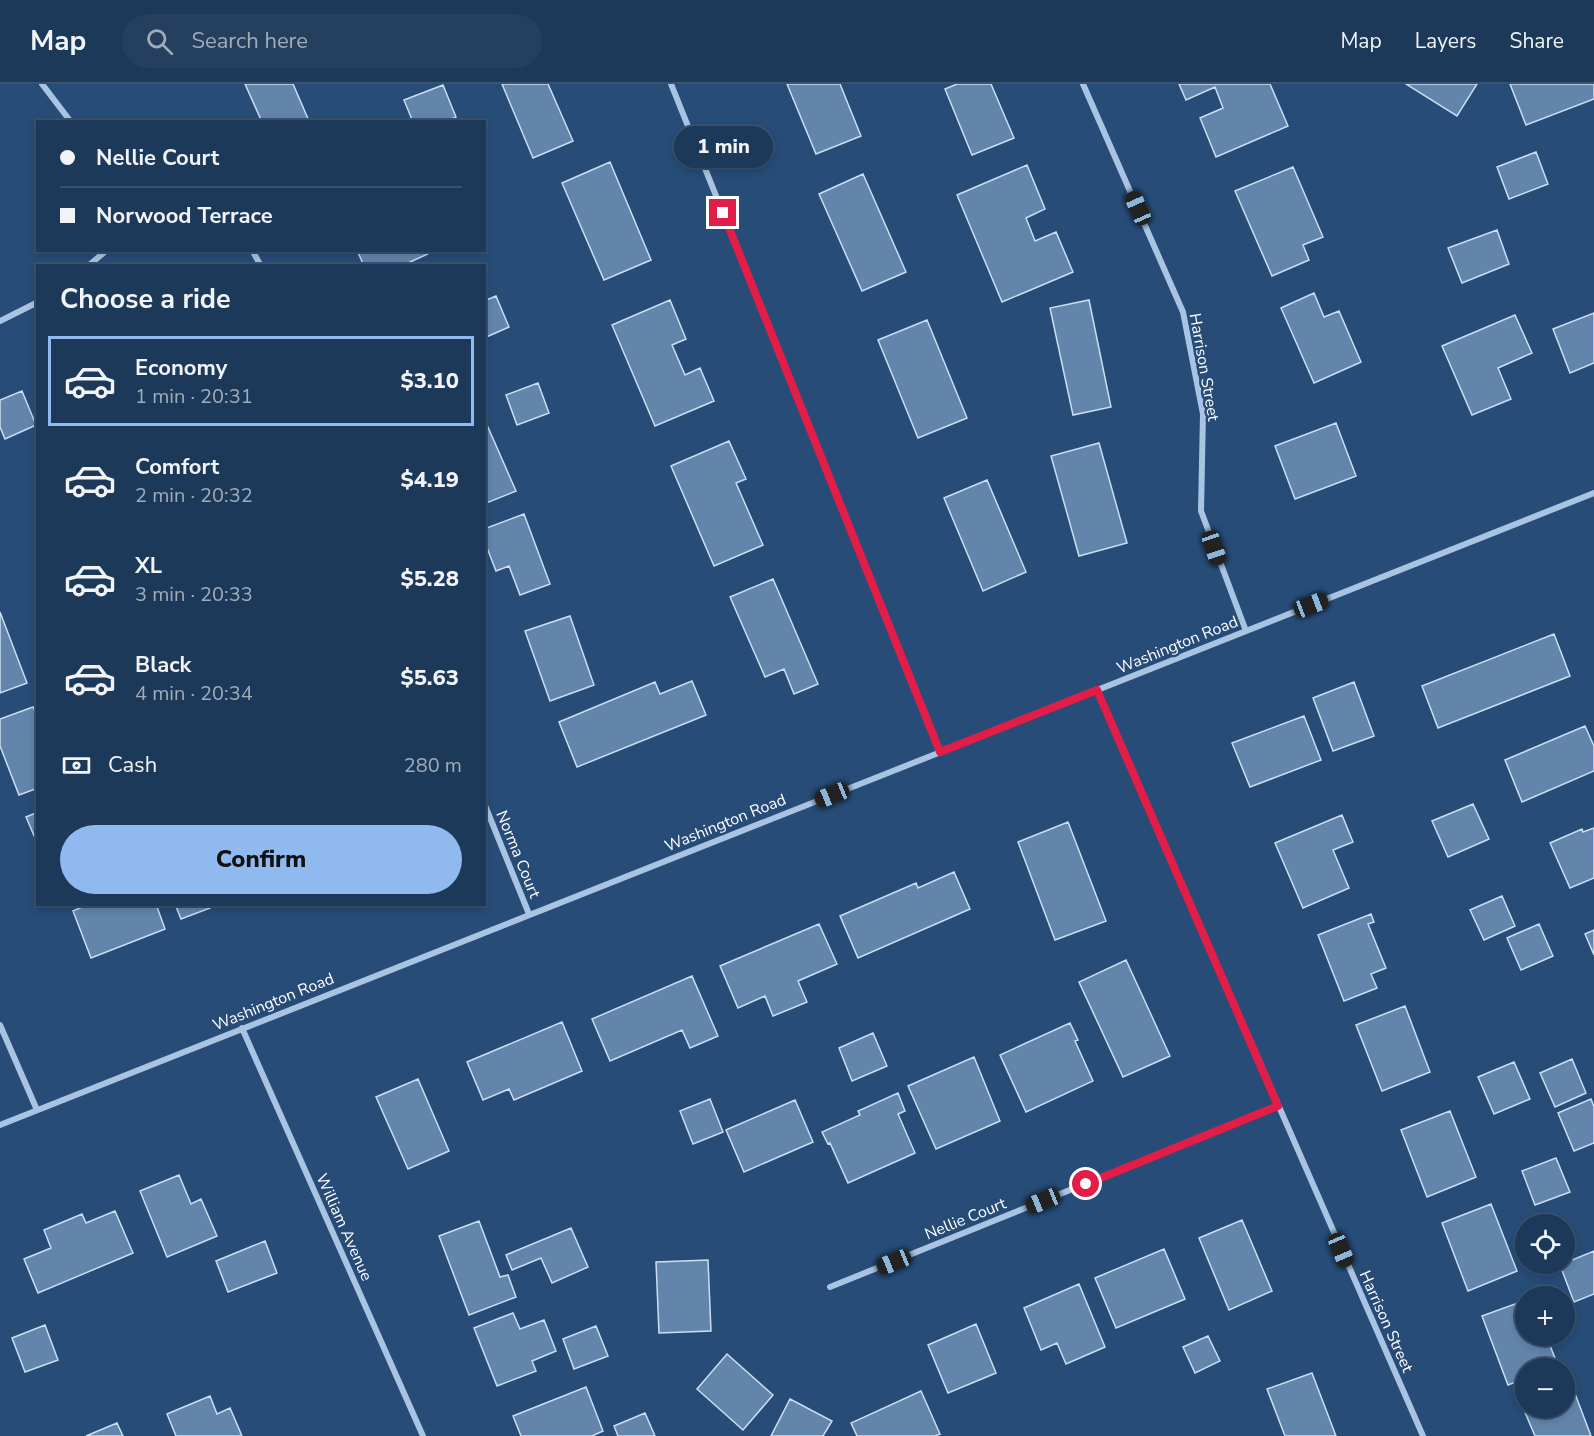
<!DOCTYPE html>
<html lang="en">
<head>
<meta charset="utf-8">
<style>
  body { margin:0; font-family:"Nunito Sans",sans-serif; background:#25405f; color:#f1f3f6; height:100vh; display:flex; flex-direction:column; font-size:22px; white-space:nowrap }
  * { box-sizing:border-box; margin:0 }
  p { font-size:20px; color:#a0acba }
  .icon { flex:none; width:33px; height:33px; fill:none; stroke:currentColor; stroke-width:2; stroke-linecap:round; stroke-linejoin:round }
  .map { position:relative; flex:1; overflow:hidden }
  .drawer { position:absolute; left:36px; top:180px; width:450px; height:642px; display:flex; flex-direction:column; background:#1c3959; border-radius:0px; box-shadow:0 3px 9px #0003,0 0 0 2px #3a536f }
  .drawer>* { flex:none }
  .banner { position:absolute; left:36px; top:36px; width:450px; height:132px; border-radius:0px; box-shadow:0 3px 9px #0003,0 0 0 2px #3a536f; display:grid; align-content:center; height:132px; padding:0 24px; background:#1c3959 }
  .fabs { position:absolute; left:1515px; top:1130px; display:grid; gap:12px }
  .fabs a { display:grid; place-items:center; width:60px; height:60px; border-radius:50%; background:#1c3959; box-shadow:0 3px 9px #0003,0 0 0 2px #3a536f; font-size:30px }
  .end { position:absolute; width:27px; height:27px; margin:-14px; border:8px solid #e11d48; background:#fff; box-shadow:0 0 0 3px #fff }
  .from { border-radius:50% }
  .bubble { position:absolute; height:42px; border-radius:21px; background:#1c3959; box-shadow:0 3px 9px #0003,0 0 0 2px #3a536f; font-size:20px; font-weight:800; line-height:42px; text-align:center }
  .car { position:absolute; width:18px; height:36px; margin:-18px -9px; border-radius:8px; box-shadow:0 0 4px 2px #0007; background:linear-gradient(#222 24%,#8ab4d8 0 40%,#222 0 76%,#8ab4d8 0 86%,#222 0) }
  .banner b { display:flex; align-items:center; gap:21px; height:57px; font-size:22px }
  .banner b+b { border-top:2px solid #3a536f }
  .banner i { width:15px; height:15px; background:#f1f3f6 }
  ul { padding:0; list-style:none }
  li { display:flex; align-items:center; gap:18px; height:90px; margin:0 12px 9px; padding:0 12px; border:3px solid transparent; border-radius:0px }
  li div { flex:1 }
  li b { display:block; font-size:22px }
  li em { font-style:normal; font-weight:800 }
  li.selected { border-color:#90b9f0 }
  li>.icon { width:54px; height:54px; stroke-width:1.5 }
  h2 { padding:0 24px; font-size:27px; line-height:72px }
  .pay { display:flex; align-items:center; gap:15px; height:66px; padding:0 24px; font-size:22px }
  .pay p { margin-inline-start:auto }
  .primary-button { display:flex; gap:12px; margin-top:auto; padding:12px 24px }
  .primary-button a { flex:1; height:69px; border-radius:36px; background:#90b9f0; color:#111; font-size:24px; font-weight:800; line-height:69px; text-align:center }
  header { display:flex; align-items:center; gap:36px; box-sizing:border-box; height:84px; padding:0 30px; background:#1c3959; border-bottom:2px solid #3a536f }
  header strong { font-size:28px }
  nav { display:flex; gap:33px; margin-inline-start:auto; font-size:21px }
  .search { width:420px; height:54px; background:#25405f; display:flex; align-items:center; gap:15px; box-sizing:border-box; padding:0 21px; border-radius:33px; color:#a0acba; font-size:22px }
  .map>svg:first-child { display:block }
  .building { fill:#6385ac; stroke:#cbdef2; stroke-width:1.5 }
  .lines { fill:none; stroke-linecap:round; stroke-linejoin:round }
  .minor { stroke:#a8c4e2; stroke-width:6 }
  .route { stroke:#e11d48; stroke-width:8 }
  .labels { text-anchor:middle; stroke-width:5; stroke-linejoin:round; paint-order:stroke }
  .street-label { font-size:16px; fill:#fff; stroke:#264c77 }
</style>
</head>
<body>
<header>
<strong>Map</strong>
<div class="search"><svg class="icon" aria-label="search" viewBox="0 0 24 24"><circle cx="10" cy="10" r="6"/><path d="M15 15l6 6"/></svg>Search here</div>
<nav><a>Map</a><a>Layers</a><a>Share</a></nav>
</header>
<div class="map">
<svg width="1594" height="1352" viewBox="0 0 1594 1352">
  <rect width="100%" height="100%" fill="#264c77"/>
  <path class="building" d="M245 0H293L309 37 262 38Z
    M502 0H548L573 57 533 74Z
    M787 0H840L861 52 816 70Z
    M957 0H991L1014 54 972 71 945 5Z
    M1179 0H1270L1288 42 1216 73 1200 34 1223 24 1215 3 1186 16Z
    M1406 0H1477L1457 32Z
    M1510 0H1594V15L1526 41Z
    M443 1 456 33 445 38H413L404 16Z
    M1536 68 1548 100 1509 115 1497 83Z
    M610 78 651 176 604 196 562 99Z
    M1027 81 1045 125 1026 134 1035 157 1056 148 1073 188 1002 218 957 111Z
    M1293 83 1323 153 1303 161 1309 176 1272 192 1235 107Z
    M863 90 906 188 862 207 819 110Z
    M1497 146 1509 180 1462 199 1448 164Z
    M357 166H431L432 168 408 179 409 182H364Z
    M1314 209 1324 233 1339 227 1361 278 1314 299 1281 224Z
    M496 212 509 243 484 254V217Z
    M670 216 686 255 672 261 685 291 700 284 714 317 655 342 612 241Z
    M1089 216 1111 323 1073 331 1050 224Z
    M1594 229V279L1570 289 1553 245Z
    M1515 231 1532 269 1498 284 1511 315 1472 331 1442 262Z
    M927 236 967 334 918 354 878 256Z
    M538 299 549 329 517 341 506 311Z
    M22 307 36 341 5 355 0 343V316Z
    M484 334 516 407 484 420Z
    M1336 339 1356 392 1295 415 1275 362Z
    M729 357 746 395 736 399 763 461 714 482 671 382Z
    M1099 359 1127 459 1079 472 1051 372Z
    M987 396 1026 488 983 507 944 414Z
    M524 430 550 500 520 511 509 482 496 487 484 456V445Z
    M773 495 818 600 794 610 784 585 765 593 730 513Z
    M0 528 27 599 0 609Z
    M570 532 594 601 550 617 525 547Z
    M1554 550 1570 592 1438 644 1422 602Z
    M692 597 706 631 577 683 559 638 655 598 660 610Z
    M1354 598 1374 652 1333 667 1313 614Z
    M33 623 38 634V704L19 711 0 662V635Z
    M1304 632 1321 676 1250 703 1232 659Z
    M1585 642 1594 662V687L1522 718 1505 676Z
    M1473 720 1489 755 1448 773 1432 737Z
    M38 728V761L26 733Z
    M1342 731 1353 758 1333 766 1349 804 1303 824 1275 759Z
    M1068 738 1106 837 1055 856 1018 758Z
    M1594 744V794L1570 804 1550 759 1582 745 1583 748Z
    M954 788 970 825 858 874 840 832 916 799 918 804Z
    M1502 812 1515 842 1484 856 1470 826Z
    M89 820H156L165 845 91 874 73 827Z
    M175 820H209L210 824 181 835Z
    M1371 830 1374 838 1368 840 1386 884 1371 890 1377 904 1344 917 1318 851Z
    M819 840 837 880 798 897 807 918 773 932 765 912 738 924 720 882Z
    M1539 840 1553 872 1521 886 1507 854Z
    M1594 846V871L1585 850Z
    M1126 876 1170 972 1123 993 1079 898Z
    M692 892 718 952 690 964 682 946 610 977 592 935Z
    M1405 922 1430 988 1382 1007 1356 941Z
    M562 938 582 987 514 1016 509 1005 483 1016 467 978Z
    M1070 939 1078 956 1075 957 1093 997 1026 1028 1000 971Z
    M873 949 887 982 852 997 839 964Z
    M974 973 1000 1037 936 1065 908 1002Z
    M1572 975 1586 1009 1555 1023 1540 989Z
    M1514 978 1530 1015 1494 1030 1478 993Z
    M418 995 449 1067 408 1085 376 1013Z
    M898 1009 905 1027 898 1030 915 1069 848 1099 830 1059 828 1060 822 1048 860 1031 858 1027Z
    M710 1015 723 1048 693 1060 680 1027Z
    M1591 1015 1594 1023V1059L1574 1067 1558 1029Z
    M795 1016 813 1058 744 1088 726 1046Z
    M1450 1027 1476 1093 1427 1113 1401 1046Z
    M1556 1074 1570 1108 1535 1121 1522 1087Z
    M179 1091 191 1120 201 1115 217 1152 167 1173 140 1107Z
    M1491 1120 1517 1187 1468 1207 1442 1139Z
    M115 1127 133 1169 38 1209 24 1175 51 1164 44 1146 82 1130 86 1139Z
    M1242 1136 1272 1207 1229 1226 1199 1154Z
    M479 1137 500 1193 508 1191 516 1213 469 1231 439 1152Z
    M571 1144 588 1183 552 1199 541 1174 512 1186 506 1171Z
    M265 1157 277 1189 228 1208 216 1177Z
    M1164 1165 1185 1215 1116 1244 1095 1194Z
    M1594 1167V1210L1574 1218 1560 1181Z
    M708 1176 711 1247 659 1249 656 1178Z
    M1079 1200 1105 1263 1066 1280 1057 1259 1041 1266 1024 1224Z
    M1526 1216V1251H1546L1558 1282 1552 1284H1526V1294L1508 1301 1482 1232Z
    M513 1229 520 1245 544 1236 556 1267 532 1277 536 1287 497 1302 474 1244Z
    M976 1240 996 1289 948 1309 928 1261Z
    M45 1241 58 1276 25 1288 12 1254Z
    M596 1242 608 1272 574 1285 563 1255Z
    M1208 1252 1220 1277 1195 1289 1183 1263Z
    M727 1270 773 1311 743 1346 697 1305Z
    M1312 1289 1336 1352H1285L1267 1305Z
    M586 1303 603 1347 592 1352H521L513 1332Z
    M921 1307 940 1350 935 1352H857L851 1339Z
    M1574 1307 1591 1352H1535L1524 1326 1532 1323H1564V1310Z
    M210 1312 217 1330 230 1324 242 1352H176L167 1330Z
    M790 1315 832 1337 823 1352H771Z
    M645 1329 655 1352H618L614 1342Z
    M117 1339 123 1352H86Z"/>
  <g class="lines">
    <path class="minor" d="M42 0 71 38
      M671 0 940 668
      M1083 0 1183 228 1203 330 1201 427 1246 547
      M252 166 261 182
      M88 182 107 166
      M0 237 38 218
      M1097 606 1423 1352
      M484 719 529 830
      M0 941 37 1026
      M242 944 423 1352
      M0 1041 1594 409
      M830 1203 1278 1022"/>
  </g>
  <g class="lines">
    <path class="route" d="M723 129 940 668 1097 606 1278 1022 1086 1100"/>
  </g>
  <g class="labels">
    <g class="street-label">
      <text transform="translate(1205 283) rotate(80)" y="6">Harrison Street</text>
      <text transform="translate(1177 560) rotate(-22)" y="6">Washington Road</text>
      <text transform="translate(725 738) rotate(-22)" y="6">Washington Road</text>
      <text transform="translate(519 770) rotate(68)" y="6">Norma Court</text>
      <text transform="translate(273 917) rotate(-22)" y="6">Washington Road</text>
      <text transform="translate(965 1134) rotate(-22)" y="6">Nellie Court</text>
      <text transform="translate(345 1143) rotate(66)" y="6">William Avenue</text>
      <text transform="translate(1387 1237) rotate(66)" y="6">Harrison Street</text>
    </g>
  </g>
</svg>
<div class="fabs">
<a><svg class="icon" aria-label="locate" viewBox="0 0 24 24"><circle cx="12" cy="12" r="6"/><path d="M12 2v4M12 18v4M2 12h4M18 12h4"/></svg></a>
<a>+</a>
<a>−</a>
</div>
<i class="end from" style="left:1086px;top:1100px"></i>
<i class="end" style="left:723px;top:129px"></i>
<div class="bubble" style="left:674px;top:42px;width:99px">1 min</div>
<i class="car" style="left:1138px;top:124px;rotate:336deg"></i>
<i class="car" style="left:1214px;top:464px;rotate:161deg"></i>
<i class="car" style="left:1311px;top:521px;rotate:69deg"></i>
<i class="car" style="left:832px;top:711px;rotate:248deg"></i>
<i class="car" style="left:1043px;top:1117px;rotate:248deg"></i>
<i class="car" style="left:1341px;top:1166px;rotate:157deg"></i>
<i class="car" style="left:894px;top:1178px;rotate:248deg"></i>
<div class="banner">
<b><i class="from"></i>Nellie Court</b>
<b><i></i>Norwood Terrace</b>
</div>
<section class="drawer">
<h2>Choose a ride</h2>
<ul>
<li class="selected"><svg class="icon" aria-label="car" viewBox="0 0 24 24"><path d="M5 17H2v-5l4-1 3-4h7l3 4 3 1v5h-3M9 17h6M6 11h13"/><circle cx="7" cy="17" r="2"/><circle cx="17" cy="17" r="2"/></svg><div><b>Economy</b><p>1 min · 20:31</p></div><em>$3.10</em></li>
<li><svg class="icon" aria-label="car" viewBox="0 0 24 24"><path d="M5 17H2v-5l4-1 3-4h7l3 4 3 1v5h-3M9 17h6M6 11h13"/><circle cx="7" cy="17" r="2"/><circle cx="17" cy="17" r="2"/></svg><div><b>Comfort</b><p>2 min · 20:32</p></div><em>$4.19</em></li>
<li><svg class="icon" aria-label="car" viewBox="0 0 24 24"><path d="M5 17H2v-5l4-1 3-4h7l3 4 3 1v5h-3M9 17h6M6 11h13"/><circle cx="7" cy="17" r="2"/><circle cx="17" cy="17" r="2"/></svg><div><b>XL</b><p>3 min · 20:33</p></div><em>$5.28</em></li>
<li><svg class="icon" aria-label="car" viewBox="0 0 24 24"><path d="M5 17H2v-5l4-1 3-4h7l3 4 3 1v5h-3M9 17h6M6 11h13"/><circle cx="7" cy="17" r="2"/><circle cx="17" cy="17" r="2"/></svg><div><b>Black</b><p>4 min · 20:34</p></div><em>$5.63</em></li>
</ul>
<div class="pay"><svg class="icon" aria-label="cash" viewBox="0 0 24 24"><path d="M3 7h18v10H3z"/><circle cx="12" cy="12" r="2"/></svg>Cash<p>280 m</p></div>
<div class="primary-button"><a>Confirm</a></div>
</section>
</div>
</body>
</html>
